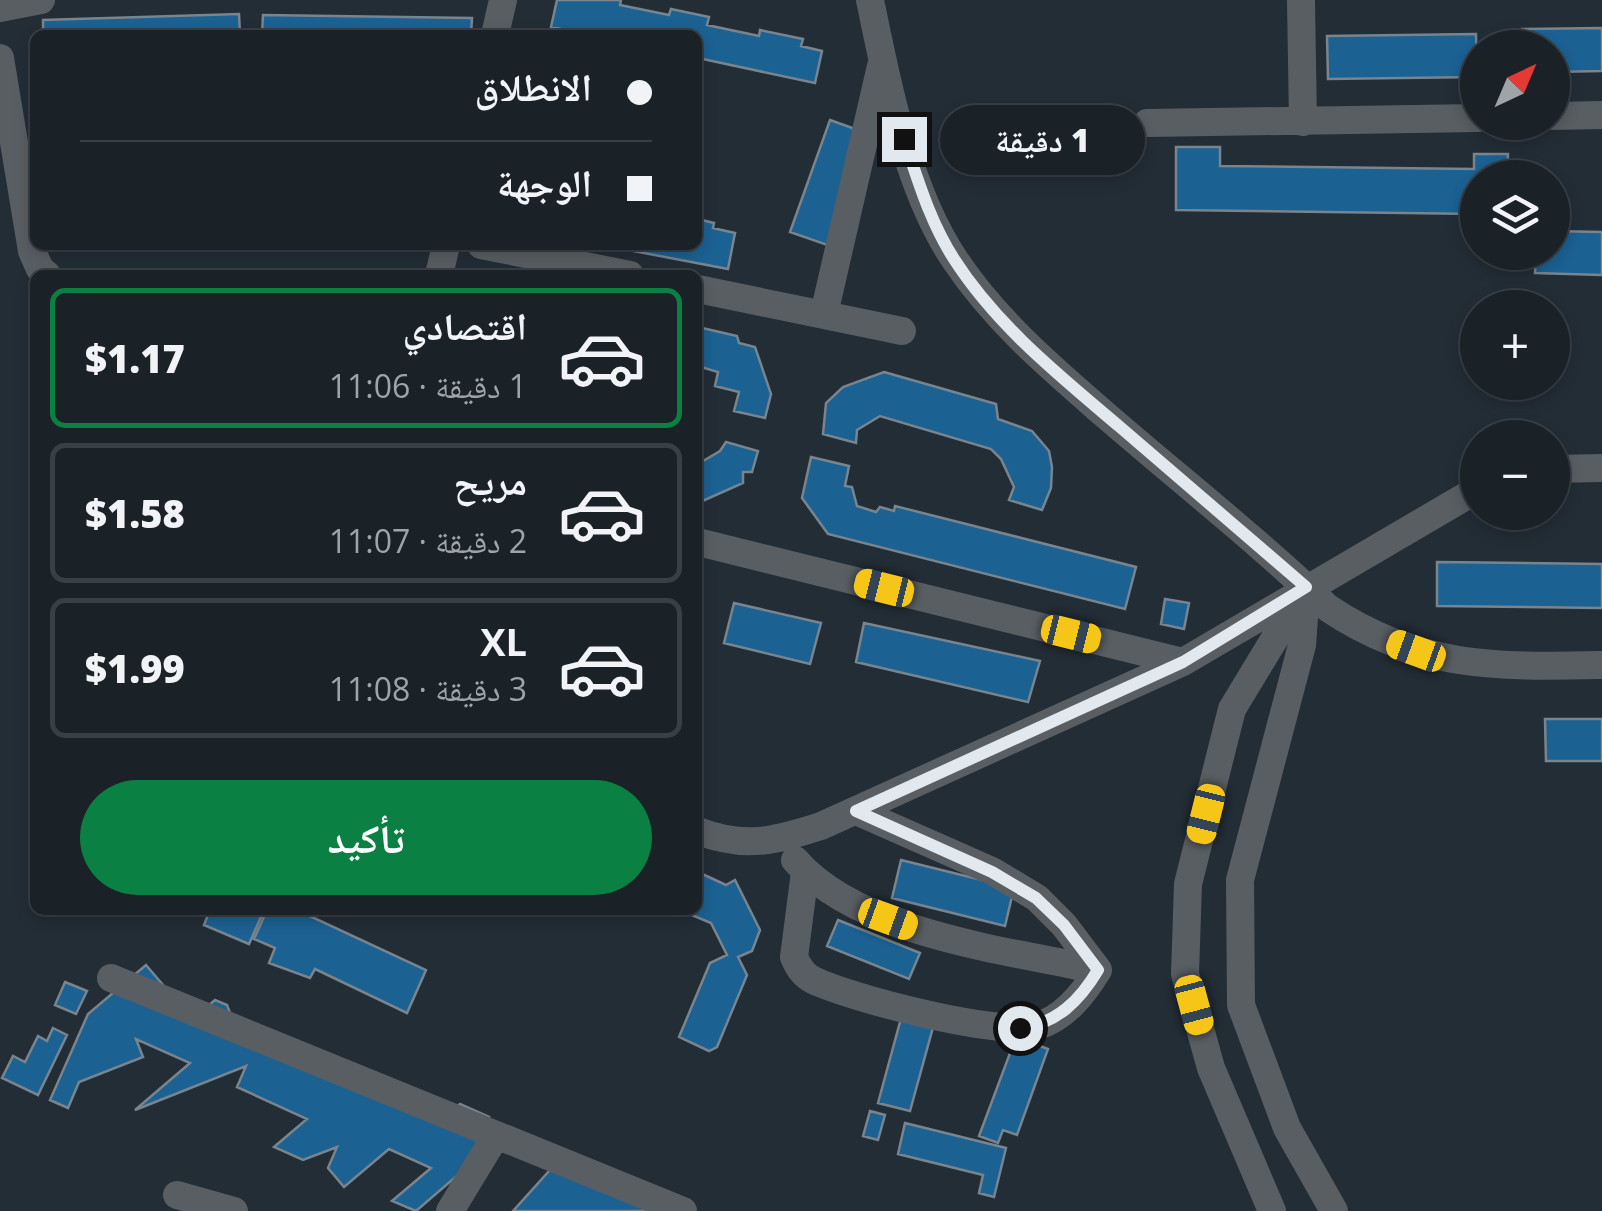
<!DOCTYPE html>
<html lang="ar">
<head>
<meta charset="utf-8">
<style>
  body { margin:0; font-family:"Open Sans","Noto Naskh Arabic",sans-serif; background:#272f34; color:#f1f3f6; direction:rtl; height:100vh; display:flex; flex-direction:column; font-size:38px; white-space:nowrap }
  * { box-sizing:border-box; margin:0 }
  p { font-size:32px; color:#9fa4a8 }
  .icon { flex:none; width:55px; height:55px; fill:none; stroke:currentColor; stroke-width:2; stroke-linecap:round; stroke-linejoin:round }
  .map { position:relative; flex:1; overflow:hidden; direction:ltr }
  .sheet { position:absolute; left:30px; top:270px; width:672px; height:645px; display:flex; flex-direction:column; background:#1a2228; border-radius:15px; box-shadow:0 5px 15px #0003,0 0 0 2px #383f45; direction:rtl }
  .sheet>* { flex:none }
  .banner { position:absolute; left:30px; top:30px; width:672px; height:220px; border-radius:15px; box-shadow:0 5px 15px #0003,0 0 0 2px #383f45; direction:rtl; display:grid; align-content:center; height:220px; padding:0 50px; background:#1a2228 }
  .needle { width:65px; rotate:44deg }
  .controls { position:absolute; left:1460px; top:30px; display:grid; gap:20px }
  .controls a { display:grid; place-items:center; width:110px; height:110px; border-radius:50%; background:#1a2228; box-shadow:0 5px 15px #0003,0 0 0 2px #383f45; font-size:50px }
  .end { position:absolute; width:45px; height:45px; margin:-22px; border:12px solid #e2e9ee; background:#111; box-shadow:0 0 0 5px #111 }
  .from { border-radius:50% }
  .bubble { position:absolute; height:70px; border-radius:35px; background:#1a2228; box-shadow:0 5px 15px #0003,0 0 0 2px #383f45; font-size:32px; font-weight:800; line-height:70px; text-align:center; direction:rtl }
  .car { position:absolute; width:30px; height:60px; margin:-30px -15px; border-radius:12px; box-shadow:0 0 8px 2px #0007; background:linear-gradient(#f5c518 24%,#345 0 40%,#f5c518 0 76%,#345 0 86%,#f5c518 0) }
  .banner b { display:flex; align-items:center; gap:35px; height:95px; font-size:38px }
  .banner b+b { border-top:2px solid #383f45 }
  .banner i { width:25px; height:25px; background:#f1f3f6 }
  ul { padding:18px 0 0; list-style:none }
  li { display:flex; align-items:center; gap:30px; height:140px; margin:0 20px 15px; padding:0 30px; border:5px solid #383f45; border-radius:15px }
  li div { flex:1 }
  li b { display:block; font-size:38px }
  li em { font-style:normal; font-weight:800 }
  li.active { border-color:#0b8043 }
  li>.icon { width:90px; height:90px; stroke-width:1.5 }
  .cta { display:flex; gap:20px; margin-top:auto; padding:20px 50px }
  .cta a { flex:1; height:115px; border-radius:60px; background:#0b8043; color:#fff; font-size:40px; font-weight:800; line-height:115px; text-align:center }
  .map>svg:first-child { display:block }
  .building { fill:#1b6192; stroke:#78848e; stroke-width:2.5 }
  .lines { fill:none; stroke-linecap:round; stroke-linejoin:round }
  .minor { stroke:#595e62; stroke-width:28 }
  .route { stroke:#e2e9ee; stroke-width:12 }
</style>
</head>
<body>
<div class="map">
<svg width="1602" height="1211" viewBox="0 0 1602 1211">
  <rect width="100%" height="100%" fill="#232d36"/>
  <path class="building" d="M557 0H621L620 5 669 15 671 9 709 17 707 25 759 36 760 30 803 39 801 46 822 51 815 83 698 58V35H589L551 27Z
    M239 14 240 35H43V20Z
    M263 15 472 18 471 35H262Z
    M1602 28V71L1552 72V48H1522V29Z
    M1476 34 1477 77 1328 79 1327 36Z
    M830 120 872 135 833 247 790 232Z
    M1176 147H1220V166L1474 169V154H1508L1507 178H1478V214L1176 210Z
    M698 219 714 223 713 228 735 233 728 269 602 245H698Z
    M1552 231 1602 232V275L1535 273 1536 252H1552Z
    M698 327 737 336 739 343 755 347 771 394 765 418 734 411 739 392 715 386 718 372 698 366Z
    M884 372 996 404 998 419 1032 431 1049 451 1052 467 1051 488 1042 510 1009 500 1014 487 1001 459 991 449 880 416 857 430 856 443 823 434 826 403 843 387Z
    M726 442 758 451 752 472H743V483L698 503V464L720 451Z
    M811 457 849 466 845 486 852 487 857 506 876 512 880 507 894 511 895 506 1136 567 1125 609 828 534 802 498Z
    M1437 562 1602 564V608L1437 606Z
    M1165 599 1189 603 1184 629 1161 624Z
    M734 603 821 623 810 664 724 643Z
    M864 623 1040 661 1028 702 856 662Z
    M1545 719H1602V761H1546Z
    M901 860 1014 888 1005 926 892 898Z
    M698 872 726 885 735 880 760 930 752 951 738 957 747 975 717 1047 709 1051 679 1037 710 963 727 955 711 923 680 910H698Z
    M210 910H264L249 944 204 925Z
    M267 910H297L426 970 407 1013 315 969 310 978 269 963 275 948 254 939Z
    M838 920 920 953 909 979 827 946Z
    M146 965 175 999 202 1011 215 1000 227 1005 237 1031 450 1112 460 1104 489 1117 466 1168 416 1211 392 1201 431 1168 389 1149 344 1187 328 1168 337 1147 303 1160 274 1147 307 1119 237 1087 246 1066 135 1110 190 1063 136 1039 143 1057 79 1082 68 1108 50 1100 88 1014Z
    M65 982 87 991 76 1014 55 1005Z
    M903 1011 935 1020 910 1111 878 1103Z
    M53 1028 67 1035 38 1095 2 1078 13 1056 25 1062 38 1036 47 1041Z
    M1016 1037 1048 1049 1017 1135 1003 1130 998 1143 979 1136Z
    M870 1111 885 1115 878 1140 863 1136Z
    M905 1123 1006 1148 994 1197 979 1193 983 1175 898 1154Z
    M559 1160 666 1211H513Z"/>
  <g class="lines">
    <path class="minor" d="M870 0C887 83 907 189 955 260 995 320 1049 366 1103 413 1178 478 1257 540 1328 608 1419 669 1497 667 1602 665
      M1301 0 1303 122
      M0 8 41 0
      M495 35 503 0
      M0 58 32 251 40 269 47 275
      M1552 116 1602 115
      M1147 123 1478 118
      M481 245 630 275
      M439 275 446 245
      M698 289 902 331
      M824 314 881 66
      M1552 469 1602 468
      M698 542 1183 662
      M1306 591 1302 645 1240 880 1241 1005 1287 1128 1334 1211
      M856 811 992 871 1037 898 1064 925 1098 970
      M698 831C745 849 774 841 821 826L1183 662 1478 489
      M795 860C859 934 1006 950 1098 970
      M805 872 794 957C798 967 803 975 813 980 850 998 1000 1037 1037 1026 1065 1018 1084 993 1098 970
      M111 978 683 1211
      M177 1195 234 1211
      M450 1211 495 1137
      M1272 1211 1211 1068 1185 974 1188 884 1232 709 1303 592"/>
  </g>
  <g class="lines">
    <path class="route" d="M904 139C918 180 930 222 954 259 997 326 1060 376 1120 427 1182 481 1244 534 1306 587L1183 662 856 811 992 872 1036 898 1064 925 1098 970C1080 1000 1057 1024 1020 1028"/>
  </g>
</svg>
<div class="controls">
<a><svg class="needle" viewBox="-14 -14 28 28"><path d="M0-13l5 13h-10z" fill="#e53935"/><path d="M0 13l5-13h-10z" fill="#9fa4a8"/></svg></a>
<a><svg class="icon" aria-label="layers" viewBox="0 0 24 24"><path d="M12 4l9 5-9 5-9-5zM3 14l9 5 9-5"/></svg></a>
<a>+</a>
<a>−</a>
</div>
<i class="end from" style="left:1020px;top:1028px"></i>
<i class="end" style="left:904px;top:139px"></i>
<div class="bubble" style="left:940px;top:105px;width:205px">1 دقيقة</div>
<i class="car" style="left:884px;top:588px;rotate:284deg"></i>
<i class="car" style="left:1071px;top:634px;rotate:104deg"></i>
<i class="car" style="left:1416px;top:651px;rotate:290deg"></i>
<i class="car" style="left:1206px;top:814px;rotate:194deg"></i>
<i class="car" style="left:888px;top:919px;rotate:110deg"></i>
<i class="car" style="left:1194px;top:1005px;rotate:165deg"></i>
<div class="banner">
<b><i class="from"></i>الانطلاق</b>
<b><i></i>الوجهة</b>
</div>
<section class="sheet">
<ul>
<li class="active"><svg class="icon" aria-label="car" viewBox="0 0 24 24"><path d="M5 17H2v-5l4-1 3-4h7l3 4 3 1v5h-3M9 17h6M6 11h13"/><circle cx="7" cy="17" r="2"/><circle cx="17" cy="17" r="2"/></svg><div><b>اقتصادي</b><p>1 دقيقة · 11:06</p></div><em>$1.17</em></li>
<li><svg class="icon" aria-label="car" viewBox="0 0 24 24"><path d="M5 17H2v-5l4-1 3-4h7l3 4 3 1v5h-3M9 17h6M6 11h13"/><circle cx="7" cy="17" r="2"/><circle cx="17" cy="17" r="2"/></svg><div><b>مريح</b><p>2 دقيقة · 11:07</p></div><em>$1.58</em></li>
<li><svg class="icon" aria-label="car" viewBox="0 0 24 24"><path d="M5 17H2v-5l4-1 3-4h7l3 4 3 1v5h-3M9 17h6M6 11h13"/><circle cx="7" cy="17" r="2"/><circle cx="17" cy="17" r="2"/></svg><div><b>XL</b><p>3 دقيقة · 11:08</p></div><em>$1.99</em></li>
</ul>
<div class="cta"><a>تأكيد</a></div>
</section>
</div>
</body>
</html>
